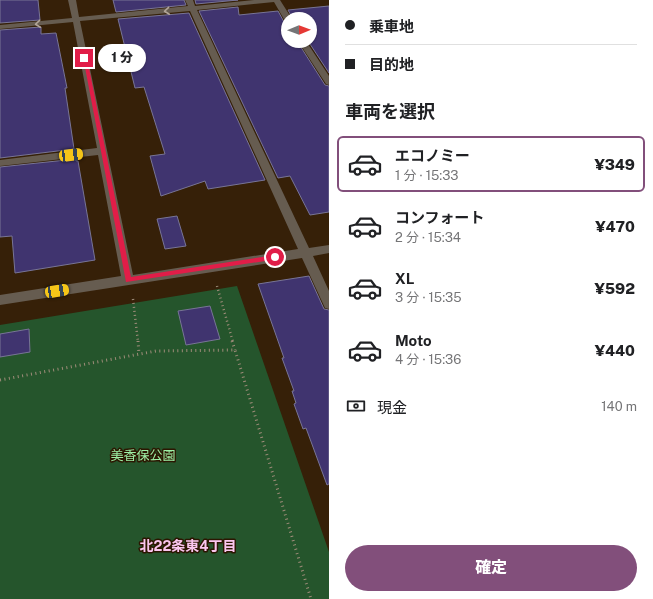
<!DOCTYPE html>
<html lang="ja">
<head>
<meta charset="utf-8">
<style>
  body { margin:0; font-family:"Public Sans","Noto Sans JP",sans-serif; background:#f6f6f6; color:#202124; height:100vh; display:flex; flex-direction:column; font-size:15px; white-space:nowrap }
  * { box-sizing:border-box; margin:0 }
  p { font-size:13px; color:#757577 }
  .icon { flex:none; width:22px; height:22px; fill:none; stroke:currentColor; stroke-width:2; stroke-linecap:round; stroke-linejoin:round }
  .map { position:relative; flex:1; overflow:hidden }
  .panel { display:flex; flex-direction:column; background:#fff; width:324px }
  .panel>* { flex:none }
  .banner { display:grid; align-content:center; height:88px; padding:0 16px; background:#fff }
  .needle { width:26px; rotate:89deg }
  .tools { position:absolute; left:281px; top:12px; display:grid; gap:8px }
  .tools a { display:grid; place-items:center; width:36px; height:36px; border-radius:50%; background:#fff; box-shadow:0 1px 3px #0004; font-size:20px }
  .end { position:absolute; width:18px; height:18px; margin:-9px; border:5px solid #e11d48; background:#fff; box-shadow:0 0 0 2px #fff }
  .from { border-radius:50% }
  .bubble { position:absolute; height:28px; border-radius:14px; background:#fff; box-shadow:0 1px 3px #0004; font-size:13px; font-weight:800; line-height:28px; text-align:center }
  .car { position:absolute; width:12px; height:24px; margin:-12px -6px; border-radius:5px; box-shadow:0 0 3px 1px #0007; background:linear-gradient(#f5c518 24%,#345 0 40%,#f5c518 0 76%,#345 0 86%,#f5c518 0) }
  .banner b { display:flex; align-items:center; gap:14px; height:38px; font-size:15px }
  .banner b+b { border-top:1px solid #e0e0e0 }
  .banner i { width:10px; height:10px; background:#202124 }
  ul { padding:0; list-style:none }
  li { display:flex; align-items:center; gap:12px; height:56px; margin:0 8px 6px; padding:0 8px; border:2px solid transparent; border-radius:6px }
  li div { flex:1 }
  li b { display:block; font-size:15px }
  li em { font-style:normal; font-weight:800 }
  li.current { border-color:#824f7b }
  li>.icon { width:36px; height:36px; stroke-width:1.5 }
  h2 { padding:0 16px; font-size:18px; line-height:48px }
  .pay { display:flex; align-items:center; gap:10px; height:44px; padding:0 16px; font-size:15px }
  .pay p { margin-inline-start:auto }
  .button { display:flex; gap:8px; margin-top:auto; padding:8px 16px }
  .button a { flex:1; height:46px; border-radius:24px; background:#824f7b; color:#fff; font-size:16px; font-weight:800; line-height:46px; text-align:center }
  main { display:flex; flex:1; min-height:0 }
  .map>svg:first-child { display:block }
  .green { fill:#25552c }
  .building { fill:#40346f; stroke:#787596 }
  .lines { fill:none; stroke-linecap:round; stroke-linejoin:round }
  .path-far1 { stroke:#9e8c79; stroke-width:2.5; stroke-dasharray:1 3; stroke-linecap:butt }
  .path { stroke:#9e8c79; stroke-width:3; stroke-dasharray:1 3.5; stroke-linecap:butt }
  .minor { fill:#665c50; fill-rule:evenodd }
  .oneway { stroke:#b2a598 }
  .route { fill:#e11d48 }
  .labels { text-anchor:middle; stroke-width:3; stroke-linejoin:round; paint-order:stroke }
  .near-park-label { font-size:13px; fill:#9defa5; stroke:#2c1601 }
  .near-neighbourhood-label { font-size:14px; font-weight:bold; fill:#fbc6ef; stroke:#2c1601 }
</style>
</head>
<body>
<main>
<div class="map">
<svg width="329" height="599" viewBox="0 0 329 599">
  <rect width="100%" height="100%" fill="#362008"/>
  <path class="green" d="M237 286 329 552V599H0V325Z"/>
  <path class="building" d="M0 0H38L40 20 0 23Z
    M113 0H184L186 5 116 12Z
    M195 0H238L196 4Z
    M329 6V73L308 41H310V19H293L288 10Z
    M238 7 239 15 278 11 284 22H288V41H297L325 85 329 86V212L310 215 290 176 278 178 199 11Z
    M189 13 265 180 208 189 205 181 161 196 150 156 165 154 144 87 135 88 118 19Z
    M41 27V34L56 33 67 88H65L74 149 0 158V30Z
    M76 159V161H78L95 260 15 273 12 236 0 237V167Z
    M177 216 186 246 165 249 157 219Z
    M309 276 324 309 329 310V484L327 485 306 428 303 429 294 404 296 403 292 391H294L282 358H284L258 284Z
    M210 306 220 339 186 345 178 311Z
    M29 329 30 352 0 357V334Z"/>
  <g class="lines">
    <path class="path-far1" d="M217 286 233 342
      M133 299 138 342"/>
    <path class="path" d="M138 341 139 354
      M232 341 235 350
      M0 380 156 351 235 350 311 599"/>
    <path class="minor" d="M68 0H76L79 17 188 6 185 0H193L195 6 254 0H280L292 19H288V21H285L274 2 197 10 309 248 329 245V253L313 256 329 291V309L325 308 302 258 0 305V295L121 276 98 155 0 166V160L97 148 73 22 0 29V25L72 18ZM190 11 298 249 133 275 80 21Z
      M298 41H306L329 76V85L326 84Z"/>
  </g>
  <defs><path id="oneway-chevron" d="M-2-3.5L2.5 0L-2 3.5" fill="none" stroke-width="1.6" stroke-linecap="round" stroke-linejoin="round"/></defs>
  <g class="oneway">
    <use href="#oneway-chevron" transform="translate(167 11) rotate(174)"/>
    <use href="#oneway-chevron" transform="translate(38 24) rotate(174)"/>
  </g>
  <path class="route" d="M83 57 87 58 131 277 275 255H278V259L126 282Z"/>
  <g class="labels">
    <g class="near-park-label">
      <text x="143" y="460">美香保公園</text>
    </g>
    <g class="near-neighbourhood-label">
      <text x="188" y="551">北22条東4丁目</text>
    </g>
  </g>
</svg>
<div class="tools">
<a><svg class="needle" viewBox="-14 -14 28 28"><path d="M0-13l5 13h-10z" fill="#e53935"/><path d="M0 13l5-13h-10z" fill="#757577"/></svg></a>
</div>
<i class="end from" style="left:275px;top:257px"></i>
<i class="end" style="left:84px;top:58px"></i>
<div class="bubble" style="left:98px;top:44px;width:48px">1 分</div>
<i class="car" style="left:71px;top:155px;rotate:83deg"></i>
<i class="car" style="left:57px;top:291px;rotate:81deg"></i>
</div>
<section class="panel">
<div class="banner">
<b><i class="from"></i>乗車地</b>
<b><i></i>目的地</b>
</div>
<h2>車両を選択</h2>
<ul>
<li class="current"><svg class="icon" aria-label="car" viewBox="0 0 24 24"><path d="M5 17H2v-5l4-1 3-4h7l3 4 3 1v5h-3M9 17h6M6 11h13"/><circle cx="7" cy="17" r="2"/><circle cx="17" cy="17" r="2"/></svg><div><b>エコノミー</b><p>1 分 · 15:33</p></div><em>¥349</em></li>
<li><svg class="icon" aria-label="car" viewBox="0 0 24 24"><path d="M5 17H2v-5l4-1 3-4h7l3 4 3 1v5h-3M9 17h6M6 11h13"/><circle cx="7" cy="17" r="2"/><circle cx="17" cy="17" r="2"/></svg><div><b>コンフォート</b><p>2 分 · 15:34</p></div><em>¥470</em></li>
<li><svg class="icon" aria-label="car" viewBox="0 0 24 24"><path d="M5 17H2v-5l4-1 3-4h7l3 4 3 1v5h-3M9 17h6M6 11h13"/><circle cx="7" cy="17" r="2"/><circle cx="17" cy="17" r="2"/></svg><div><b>XL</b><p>3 分 · 15:35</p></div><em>¥592</em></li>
<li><svg class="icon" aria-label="car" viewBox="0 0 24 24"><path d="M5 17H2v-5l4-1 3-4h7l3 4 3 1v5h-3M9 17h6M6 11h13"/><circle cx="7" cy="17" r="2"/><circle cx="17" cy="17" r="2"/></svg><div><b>Moto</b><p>4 分 · 15:36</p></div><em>¥440</em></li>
</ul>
<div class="pay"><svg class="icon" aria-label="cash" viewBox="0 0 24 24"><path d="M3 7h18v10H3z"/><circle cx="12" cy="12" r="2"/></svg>現金<p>140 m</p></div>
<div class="button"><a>確定</a></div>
</section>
</main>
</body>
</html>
